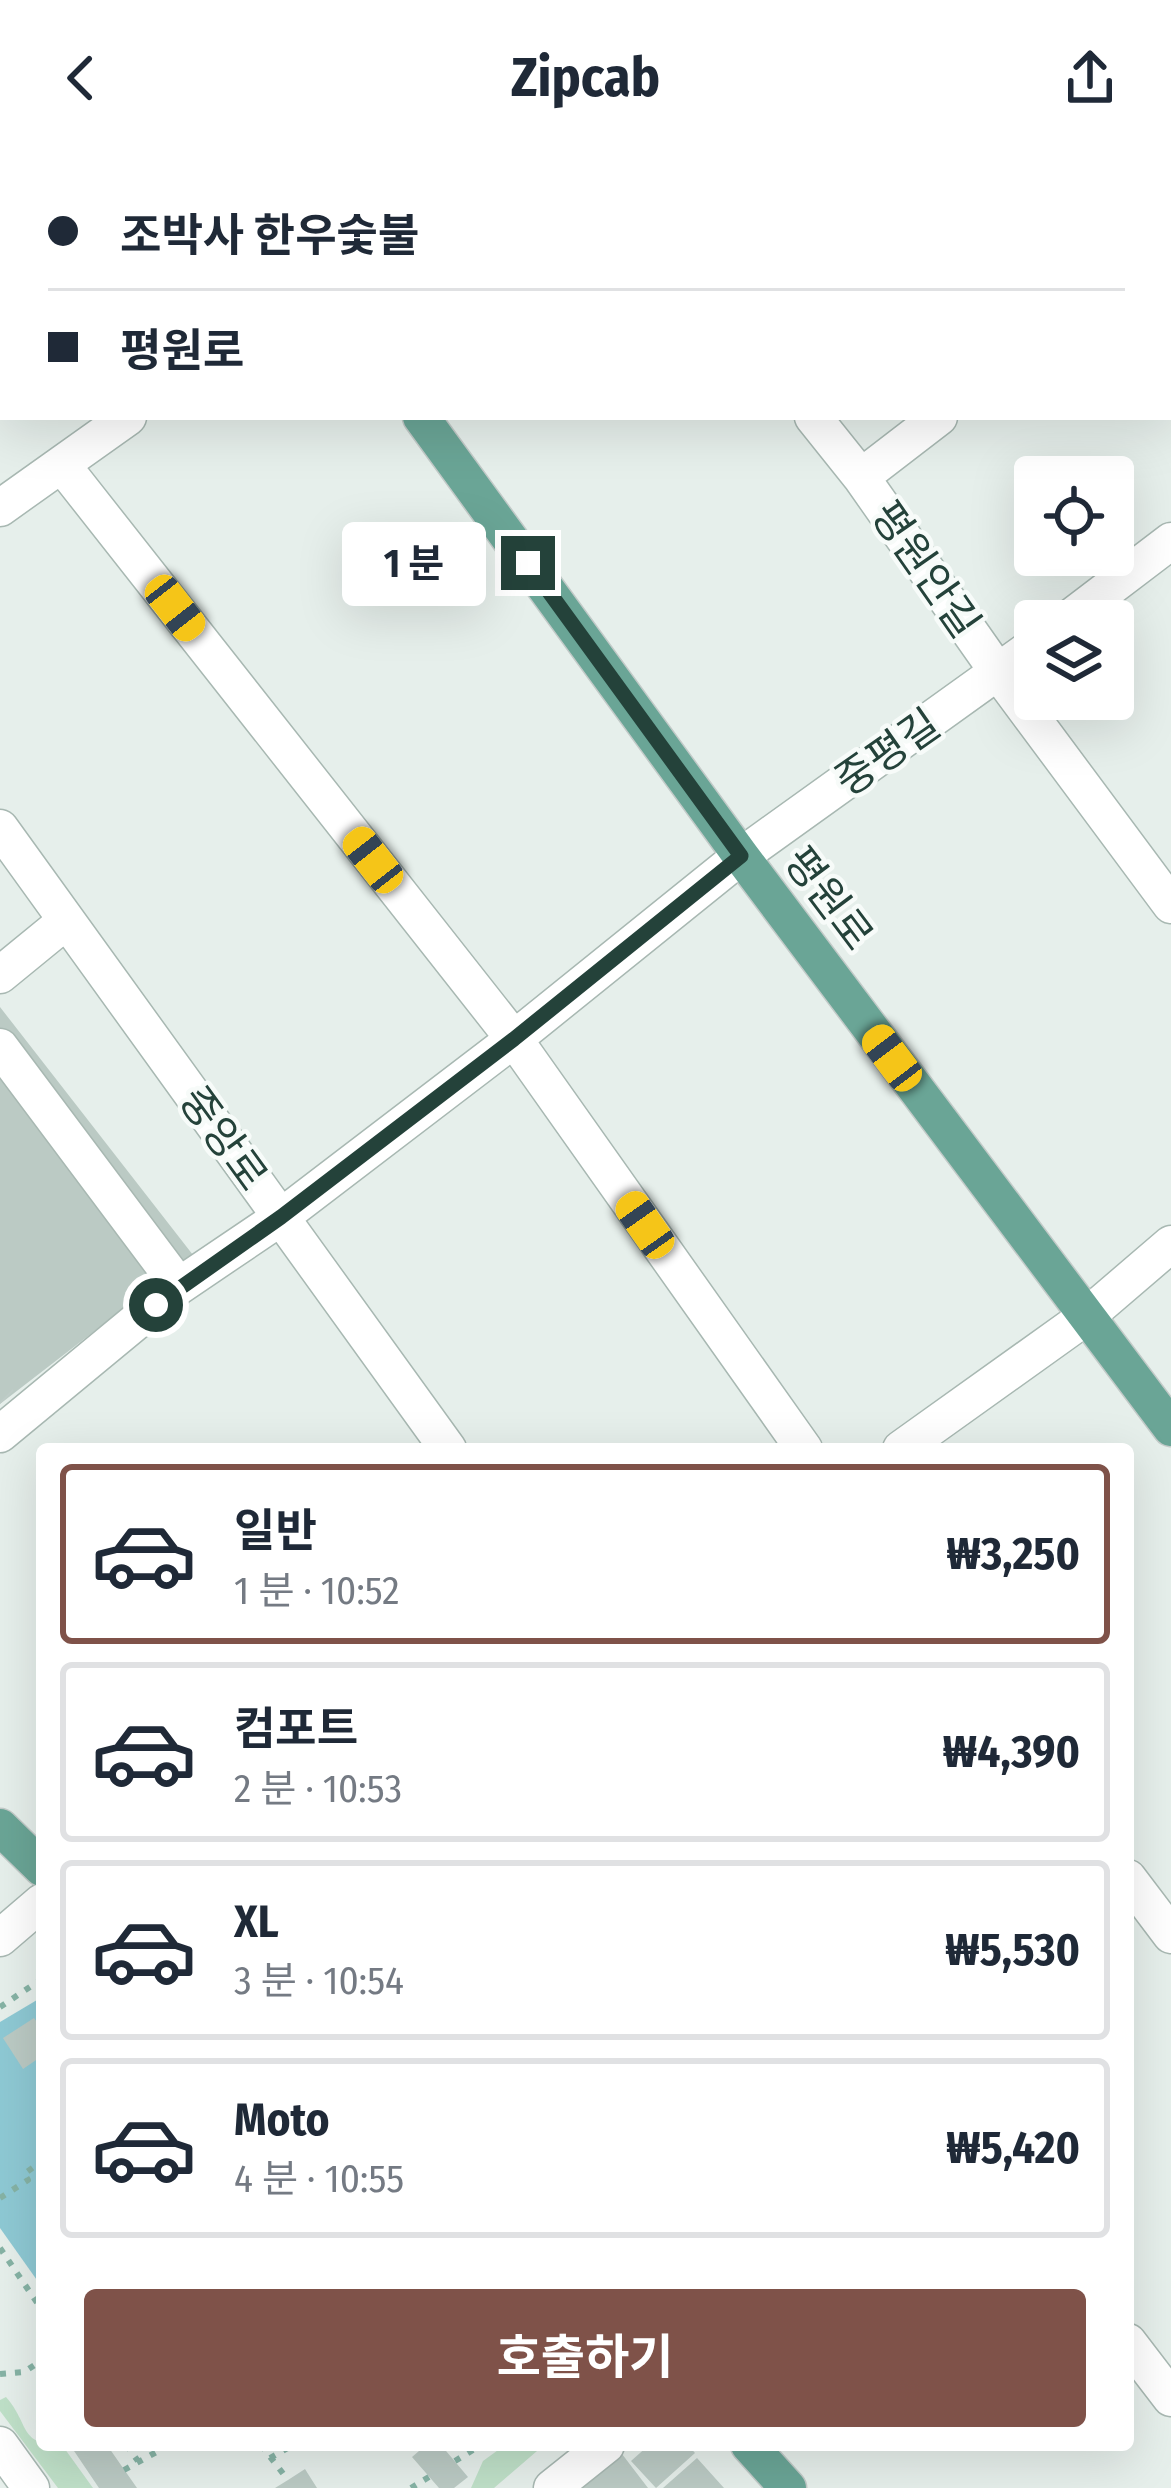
<!DOCTYPE html>
<html lang="ko">
<head>
<meta charset="utf-8">
<style>
  body { margin:0; font-family:"Fira Sans Condensed","Noto Sans KR",sans-serif; background:#f6f6f7; color:#1f2937; height:100vh; display:flex; flex-direction:column; font-size:45px; white-space:nowrap }
  * { box-sizing:border-box; margin:0 }
  p { font-size:39px; color:#747a83 }
  .icon { flex:none; width:66px; height:66px; fill:none; stroke:currentColor; stroke-width:2; stroke-linecap:round; stroke-linejoin:round }
  .map { position:relative; flex:1; overflow:hidden }
  .drawer { position:absolute; left:36px; top:1287px; width:1098px; height:1008px; display:flex; flex-direction:column; background:#fff; border-radius:12px; box-shadow:0 12px 48px #0002 }
  .drawer>* { flex:none }
  .hud { position:absolute; left:0px; top:0px; width:1173px; height:264px; box-shadow:0 12px 48px #0002; display:grid; align-content:center; height:264px; padding:0 48px; background:#fff }
  .buttons { position:absolute; left:1014px; top:300px; display:grid; gap:24px }
  .buttons a { display:grid; place-items:center; width:120px; height:120px; border-radius:12px; background:#fff; box-shadow:0 12px 48px #0002; font-size:60px }
  .end { position:absolute; width:54px; height:54px; margin:-27px; border:15px solid #24423a; background:#fff; box-shadow:0 0 0 6px #fff }
  .from { border-radius:50% }
  .bubble { position:absolute; height:84px; border-radius:12px; background:#fff; box-shadow:0 12px 48px #0002; font-size:39px; font-weight:700; line-height:84px; text-align:center }
  .car { position:absolute; width:36px; height:72px; margin:-36px -18px; border-radius:15px; box-shadow:0 0 9px 3px #0007; background:linear-gradient(#f5c518 24%,#345 0 40%,#f5c518 0 76%,#345 0 86%,#f5c518 0) }
  .hud b { display:flex; align-items:center; gap:42px; height:114px; font-size:45px }
  .hud b+b { border-top:3px solid #e0e1e3 }
  .hud i { width:30px; height:30px; background:#1f2937 }
  ul { padding:21px 0 0; list-style:none }
  li { display:flex; align-items:center; gap:36px; height:180px; margin:0 24px 18px; padding:0 24px; border:6px solid #e0e1e3; border-radius:12px }
  li div { flex:1 }
  li b { display:block; font-size:45px }
  li em { font-style:normal; font-weight:700 }
  li.active { border-color:#7f5249 }
  li>.icon { width:108px; height:108px; stroke-width:1.5 }
  .cta { display:flex; gap:24px; margin-top:auto; padding:24px 48px }
  .cta a { flex:1; height:138px; border-radius:12px; background:#7f5249; color:#fff; font-size:48px; font-weight:700; line-height:138px; text-align:center }
  header { display:flex; justify-content:space-between; align-items:center; height:156px; padding:0 48px; background:#fff; font-size:54px; font-weight:700 }
  .map>svg:first-child { display:block }
  .green { fill:#bfe0c8 }
  .water { fill:#8ec9d4 }
  .building { fill:#bbcac4 }
  .lines { fill:none; stroke-linecap:round; stroke-linejoin:round }
  .minor-tunnel { stroke:#bfccc8; stroke-width:36; stroke-dasharray:36 18; stroke-linecap:butt }
  .minor-casing { stroke:#a8b8b2; stroke-width:39 }
  .major-casing { stroke:#c2cac8; stroke-width:39 }
  .path { stroke:#86b3a5; stroke-width:6; stroke-dasharray:6 9; stroke-linecap:butt }
  .minor { stroke:#fff; stroke-width:36 }
  .major { stroke:#6aa596; stroke-width:36 }
  .route { stroke:#24423a; stroke-width:15 }
  .labels { text-anchor:middle; stroke-width:9; stroke-linejoin:round; paint-order:stroke }
  .street-label { font-size:42px; fill:#24423a; stroke:#f7fbf9 }
</style>
</head>
<body>
<header><svg class="icon" aria-label="back" viewBox="0 0 24 24"><path d="M15 5l-7 7 7 7"/></svg>Zipcab<svg class="icon" aria-label="share" viewBox="0 0 24 24"><path d="M12 15V3M7 8l5-5 5 5M5 13v7h14v-7"/></svg></header>
<div class="map">
<svg width="1171" height="2332" viewBox="0 0 1171 2332">
  <rect width="100%" height="100%" fill="#e6efeb"/>
  <path class="green" d="M6 2241C30 2268 18 2289 62 2289L93 2332H58L0 2255V2244Z
    M505 2289H544L494 2332H471L483 2305Z"/>
  <path class="water" d="M42 1841V2124L39 2127 0 2072V1866Z"/>
  <path class="building" d="M0 851 193 1099 0 1248Z
    M34 1862 42 1873V1900L23 1913 3 1882Z
    M70 2289H107L137 2332H99Z
    M426 2289H441L468 2321 454 2332H439L412 2301Z
    M649 2289H688L695 2297 656 2332 631 2305Z
    M622 2298 648 2332H578Z
    M697 2302 724 2332H663Z
    M305 2313 317 2332H275L288 2324Z"/>
  <g class="lines">
    <path class="minor-tunnel" d="M0 1246 1 1247"/>
    <g class="minor-casing">
      <path id="minor" d="M611 0 613 3
        M1159 0 1161 3
        M486 3 490 0
        M878 3 882 0
        M1170 85 1171 84
        M813 261 861 321 998 516 1171 749
        M62 309 514 883 804 1293
        M861 321 939 261
        M0 352 128 261
        M1066 465 1171 385
        M0 672 448 1293
        M0 819 66 765
        M0 891 179 1130
        M0 1278 179 1130 281 1061 514 883 741 700 1035 489
        M901 1293 1087 1160 1171 1088
        M1128 1722 1171 1779
        M0 1782 42 1746
        M1128 2186 1171 2242
        M0 2289 31 2332
        M552 2332 606 2289"/>
    </g>
    <g class="major-casing">
      <path id="major" d="M223 0 226 3
        M421 261 741 700 1171 1272
        M0 1671 42 1712
        M749 2289 788 2332"/>
    </g>
    <path class="path" d="M42 1828V1830
      M0 1851 42 1823
      M42 1860V1863
      M0 2042 28 2024 24 2018 42 2005
      M0 2092 42 2154
      M0 2218 24 2216 42 2204
      M126 2289 138 2305
      M261 2289 288 2324
      M270 2302 293 2289
      M455 2305 481 2289
      M124 2314 169 2289
      M411 2332 429 2321"/>
    <use href="#minor" class="minor"/>
    <use href="#major" class="major"/>
  </g>
  <g class="lines">
    <path class="route" d="M156 1149 281 1061 514 883 741 700 528 407"/>
  </g>
  <g class="labels">
    <g class="street-label">
      <text transform="translate(926 413) rotate(55)" y="15">평원안길</text>
      <text transform="translate(887 596) rotate(-35)" y="15">중평길</text>
      <text transform="translate(829 742) rotate(53)" y="15">평원로</text>
      <text transform="translate(224 982) rotate(54)" y="15">중앙로</text>
    </g>
  </g>
</svg>
<div class="buttons">
<a><svg class="icon" aria-label="locate" viewBox="0 0 24 24"><circle cx="12" cy="12" r="6"/><path d="M12 2v4M12 18v4M2 12h4M18 12h4"/></svg></a>
<a><svg class="icon" aria-label="layers" viewBox="0 0 24 24"><path d="M12 4l9 5-9 5-9-5zM3 14l9 5 9-5"/></svg></a>
</div>
<i class="end from" style="left:156px;top:1149px"></i>
<i class="end" style="left:528px;top:407px"></i>
<div class="bubble" style="left:342px;top:366px;width:144px">1 분</div>
<i class="car" style="left:175px;top:452px;rotate:142deg"></i>
<i class="car" style="left:373px;top:704px;rotate:322deg"></i>
<i class="car" style="left:892px;top:902px;rotate:323deg"></i>
<i class="car" style="left:645px;top:1069px;rotate:325deg"></i>
<div class="hud">
<b><i class="from"></i>조박사 한우숯불</b>
<b><i></i>평원로</b>
</div>
<section class="drawer">
<ul>
<li class="active"><svg class="icon" aria-label="car" viewBox="0 0 24 24"><path d="M5 17H2v-5l4-1 3-4h7l3 4 3 1v5h-3M9 17h6M6 11h13"/><circle cx="7" cy="17" r="2"/><circle cx="17" cy="17" r="2"/></svg><div><b>일반</b><p>1 분 · 10:52</p></div><em>₩3,250</em></li>
<li><svg class="icon" aria-label="car" viewBox="0 0 24 24"><path d="M5 17H2v-5l4-1 3-4h7l3 4 3 1v5h-3M9 17h6M6 11h13"/><circle cx="7" cy="17" r="2"/><circle cx="17" cy="17" r="2"/></svg><div><b>컴포트</b><p>2 분 · 10:53</p></div><em>₩4,390</em></li>
<li><svg class="icon" aria-label="car" viewBox="0 0 24 24"><path d="M5 17H2v-5l4-1 3-4h7l3 4 3 1v5h-3M9 17h6M6 11h13"/><circle cx="7" cy="17" r="2"/><circle cx="17" cy="17" r="2"/></svg><div><b>XL</b><p>3 분 · 10:54</p></div><em>₩5,530</em></li>
<li><svg class="icon" aria-label="car" viewBox="0 0 24 24"><path d="M5 17H2v-5l4-1 3-4h7l3 4 3 1v5h-3M9 17h6M6 11h13"/><circle cx="7" cy="17" r="2"/><circle cx="17" cy="17" r="2"/></svg><div><b>Moto</b><p>4 분 · 10:55</p></div><em>₩5,420</em></li>
</ul>
<div class="cta"><a>호출하기</a></div>
</section>
</div>
</body>
</html>
